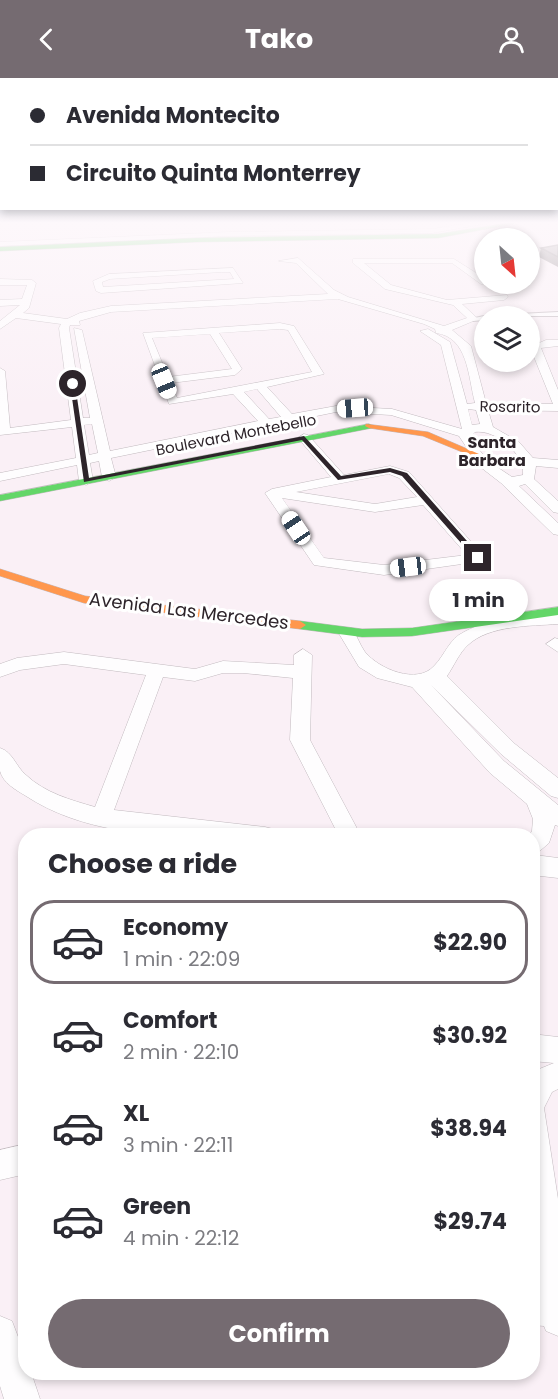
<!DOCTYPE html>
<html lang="en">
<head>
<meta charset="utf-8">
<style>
  body { margin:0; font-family:Poppins,sans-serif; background:#f2f2f3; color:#2b2b33; height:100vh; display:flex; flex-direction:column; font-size:22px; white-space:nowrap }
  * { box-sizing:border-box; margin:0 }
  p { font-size:20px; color:#7c7c81 }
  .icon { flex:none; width:33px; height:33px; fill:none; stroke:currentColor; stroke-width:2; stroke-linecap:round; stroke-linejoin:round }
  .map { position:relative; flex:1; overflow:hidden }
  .panel { position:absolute; left:18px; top:750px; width:522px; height:552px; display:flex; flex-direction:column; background:#fff; border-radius:24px; box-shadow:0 3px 9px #0003 }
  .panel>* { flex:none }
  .hud { position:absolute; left:0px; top:0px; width:558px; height:132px; box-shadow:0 3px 9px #0003; display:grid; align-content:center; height:132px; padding:0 30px; background:#fff }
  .needle { width:39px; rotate:153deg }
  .fabs { position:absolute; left:474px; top:150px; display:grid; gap:12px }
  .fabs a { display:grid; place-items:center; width:66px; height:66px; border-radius:50%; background:#fff; box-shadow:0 3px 9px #0003; font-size:30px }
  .end { position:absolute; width:27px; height:27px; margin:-14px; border:8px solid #2d242a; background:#fff; box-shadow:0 0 0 3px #fff }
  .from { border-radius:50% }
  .bubble { position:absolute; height:42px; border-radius:21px; background:#fff; box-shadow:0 3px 9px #0003; font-size:20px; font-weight:700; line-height:42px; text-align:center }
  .car { position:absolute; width:18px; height:36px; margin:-18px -9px; border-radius:8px; box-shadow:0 0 4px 2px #0007; background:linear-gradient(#fff 24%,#345 0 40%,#fff 0 76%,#345 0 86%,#fff 0) }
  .hud b { display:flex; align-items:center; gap:21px; height:57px; font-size:22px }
  .hud b+b { border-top:2px solid #e1e1e2 }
  .hud i { width:15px; height:15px; background:#2b2b33 }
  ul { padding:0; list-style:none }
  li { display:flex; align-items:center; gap:18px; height:84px; margin:0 12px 9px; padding:0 18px; border:3px solid transparent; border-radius:24px }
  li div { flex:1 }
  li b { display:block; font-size:22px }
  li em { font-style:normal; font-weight:700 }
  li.active { border-color:#756b71 }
  li>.icon { width:54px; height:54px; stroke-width:1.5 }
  h2 { padding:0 30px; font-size:27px; line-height:72px }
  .action { display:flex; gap:12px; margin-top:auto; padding:12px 30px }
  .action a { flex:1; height:69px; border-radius:36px; background:#756b71; color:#fff; font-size:24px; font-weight:700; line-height:69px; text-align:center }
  header { display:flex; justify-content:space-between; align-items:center; height:78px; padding:0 30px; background:#756b71; color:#fff; font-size:27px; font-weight:700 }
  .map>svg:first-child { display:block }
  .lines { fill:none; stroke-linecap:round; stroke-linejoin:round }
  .lane-casing { stroke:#c2babf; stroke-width:2 }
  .street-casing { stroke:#c2babf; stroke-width:1 }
  .fast-casing { stroke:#c2babf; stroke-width:1 }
  .slow-casing { stroke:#c2babf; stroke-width:1 }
  .lane { fill:#fefdfe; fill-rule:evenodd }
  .street { fill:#fefdfe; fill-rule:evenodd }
  .fast { fill:#63d668; fill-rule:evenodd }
  .slow { fill:#ff974d; fill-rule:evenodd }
  .wall { fill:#878084 }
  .building { fill:#9d959a; stroke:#6e686c; stroke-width:1.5 }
  .route { fill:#2d242a }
  .labels { text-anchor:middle; stroke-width:6; stroke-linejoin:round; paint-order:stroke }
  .far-street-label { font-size:15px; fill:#2d242a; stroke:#fff }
  .far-neighbourhood-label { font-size:16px; font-weight:bold; fill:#2d242a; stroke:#fff }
  .street-label { font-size:18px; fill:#2d242a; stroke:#fff }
</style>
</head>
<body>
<header><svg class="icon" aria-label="back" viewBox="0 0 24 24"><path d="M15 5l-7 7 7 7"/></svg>Tako<svg class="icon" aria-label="person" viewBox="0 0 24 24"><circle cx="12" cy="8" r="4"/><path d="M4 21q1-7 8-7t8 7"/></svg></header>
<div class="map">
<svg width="558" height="1321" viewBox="0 0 558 1321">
  <rect width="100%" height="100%" fill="#faf0f6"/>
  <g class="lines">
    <g class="lane-casing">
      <path id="lane" d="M558 234V238H516L519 236Z
        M484 238V242L473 243 470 241Z"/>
    </g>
    <g class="street-casing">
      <path id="street" d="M477 144H495L432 155 229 158 0 168V164L229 154 432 151Z
        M298 180 334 212 348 219 444 248 467 240 453 227 385 211 353 185V181H454L484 200V206H487H481L452 185H364L391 207 447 222 507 217 508 219 504 222 462 226 478 241 452 252 471 268 486 325 553 326 530 269 546 262H558V268L541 270 558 312V333L488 332 493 349 519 364 533 380 558 382V390L536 388 534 401 558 423V435L553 434 525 406 519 408 558 445V457L553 456 501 405 479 388 459 358 391 337 336 334 111 380 116 399 109 403 102 399 99 383 90 385 93 403 86 407 79 403 77 387 0 403V395L76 380 72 349 0 357V290L5 293 10 350 71 342 59 250 61 246 16 240 0 251V243L20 227 0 228V222L22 221 27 207H0V201L32 202 36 205 29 230 23 235 67 241 80 235 111 228 328 216 296 185 279 183ZM338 221 424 246 435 251 436 255C468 259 468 298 475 325L467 326 450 264 428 251 420 253 441 267 462 351 392 331 336 328 292 336 267 309 324 296 294 248 280 245 143 255 169 326 233 316 258 343 110 373 82 252 74 250 90 340H83L69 250 70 247H80L79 243 111 234ZM280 251 288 252 312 294 177 320 171 305 235 297 242 291 219 255ZM210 256 232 291 168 299 152 260ZM257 311 281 339 269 341 244 314ZM468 331 476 332 480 346 472 347ZM92 346 98 375 89 377 84 347ZM475 354C496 351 525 376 523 397L512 399 488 383 470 360Z
        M233 190 243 205 101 215 96 213 93 203 109 196ZM222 194H230L234 201 103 209 102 204 110 201Z
        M304 356 308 357 344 397 390 388 409 394 483 477 486 480 483 483 384 497 314 487 265 415 272 411 331 399 298 360ZM389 396 399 400 417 419 375 426 296 414ZM282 420 375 434 423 427 467 477 384 487 324 480Z
        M558 536V546C531 548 489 547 468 567 459 575 454 588 447 598L515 666 558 700V720L551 718 501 676 431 607 504 683 558 727V748L555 747 549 765 535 777 558 780V800L532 797V758H529L532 753 533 741 527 726 490 695 412 609 377 600 359 589 338 554 340 550H352C357 558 360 567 365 574 379 591 417 607 434 588 445 577 449 561 464 554 492 539 527 538 558 536Z
        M555 560 558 561V574L546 566Z
        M303 571 312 577 310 662 361 758H339L290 662 293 600 243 595H223L195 603 163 599 114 732 265 749 273 751 276 758C193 758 98 765 26 718 16 712 3 705 0 693 0 687 0 677 0 670 13 674 16 689 26 697 45 715 71 722 95 729L146 597 64 586 20 592 0 599V586L17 580 64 574 195 591 223 583 294 587V577Z
        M532 956 558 959V1011L552 1014 544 1030 558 1121V1258L546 1253 544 1248 532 1247V1213L538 1214 532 1165V994L554 985 532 983Z
        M26 1066V1096L0 1102V1072Z
        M0 1238 12 1243 26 1280V1294H31L40 1321H4L0 1308Z"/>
    </g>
    <g class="fast-casing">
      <path id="fast" d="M513 144H524L438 160 196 164 0 173V169L196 160 438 156Z
        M369 346 373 348 372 350 0 423V417Z
        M558 529V537L412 558 362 559 300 551 294 547 300 543 362 551 412 550Z"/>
    </g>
    <g class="slow-casing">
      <path id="slow" d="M366 346 428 354 479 376 472 378 423 358 369 350 365 348Z
        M0 491 85 518 300 543 306 547 300 551 84 525 0 498Z"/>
    </g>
    <use href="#lane" class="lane"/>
    <use href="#street" class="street"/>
    <use href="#fast" class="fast"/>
    <use href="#slow" class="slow"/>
  </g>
  <path class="wall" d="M558 167V189L539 179 541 170Z"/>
  <path class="building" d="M558 167V179L541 170Z"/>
  <linearGradient id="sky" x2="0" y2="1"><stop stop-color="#a3b5de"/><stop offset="0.44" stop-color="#fdf8fb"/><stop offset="1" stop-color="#fdf8fb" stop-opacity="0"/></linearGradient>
  <rect width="558" height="329" fill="url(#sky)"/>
  <path class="route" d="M73 304 75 306 89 400 304 358 341 398 390 390 407 395 482 480 476 482 402 398 390 394 338 402 302 362 84 404 70 306Z"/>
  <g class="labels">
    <g class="far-street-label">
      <text transform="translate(510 329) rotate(1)" y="5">Rosarito</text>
      <text transform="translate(236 357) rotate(-11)" y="5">Boulevard Montebello</text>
    </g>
    <g class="far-neighbourhood-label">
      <text x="492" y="370">Santa<tspan x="492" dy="18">Barbara</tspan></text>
    </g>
    <g class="street-label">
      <text transform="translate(189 533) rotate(7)" y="6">Avenida Las Mercedes</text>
    </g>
  </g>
</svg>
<div class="fabs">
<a><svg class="needle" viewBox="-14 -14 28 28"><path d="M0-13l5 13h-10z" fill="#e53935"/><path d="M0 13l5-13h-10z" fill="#7c7c81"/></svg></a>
<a><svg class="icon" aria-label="layers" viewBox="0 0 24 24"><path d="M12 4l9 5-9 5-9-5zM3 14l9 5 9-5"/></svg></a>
</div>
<i class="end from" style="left:73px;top:306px"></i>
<i class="end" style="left:478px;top:480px"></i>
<div class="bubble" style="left:429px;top:501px;width:99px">1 min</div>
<i class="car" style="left:164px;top:303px;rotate:158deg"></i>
<i class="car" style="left:355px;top:330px;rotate:266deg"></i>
<i class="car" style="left:296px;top:450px;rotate:326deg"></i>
<i class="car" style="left:408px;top:489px;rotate:263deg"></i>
<div class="hud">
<b><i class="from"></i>Avenida Montecito</b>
<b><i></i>Circuito Quinta Monterrey</b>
</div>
<section class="panel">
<h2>Choose a ride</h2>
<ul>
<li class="active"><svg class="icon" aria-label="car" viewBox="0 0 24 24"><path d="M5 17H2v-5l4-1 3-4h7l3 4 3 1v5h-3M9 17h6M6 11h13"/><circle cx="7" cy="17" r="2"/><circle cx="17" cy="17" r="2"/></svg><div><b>Economy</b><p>1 min · 22:09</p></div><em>$22.90</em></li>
<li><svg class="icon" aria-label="car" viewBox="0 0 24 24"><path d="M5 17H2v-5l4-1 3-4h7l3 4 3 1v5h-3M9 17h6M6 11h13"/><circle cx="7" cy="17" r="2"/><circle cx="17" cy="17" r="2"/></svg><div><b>Comfort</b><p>2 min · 22:10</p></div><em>$30.92</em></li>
<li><svg class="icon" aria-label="car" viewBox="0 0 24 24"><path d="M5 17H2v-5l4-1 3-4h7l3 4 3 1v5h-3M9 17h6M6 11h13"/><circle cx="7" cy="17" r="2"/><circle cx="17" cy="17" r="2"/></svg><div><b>XL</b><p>3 min · 22:11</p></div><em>$38.94</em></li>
<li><svg class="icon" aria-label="car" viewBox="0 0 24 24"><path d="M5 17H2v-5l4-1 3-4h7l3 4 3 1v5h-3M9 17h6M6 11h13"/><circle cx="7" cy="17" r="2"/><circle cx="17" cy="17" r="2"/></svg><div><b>Green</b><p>4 min · 22:12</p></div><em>$29.74</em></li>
</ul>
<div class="action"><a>Confirm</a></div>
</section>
</div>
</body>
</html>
